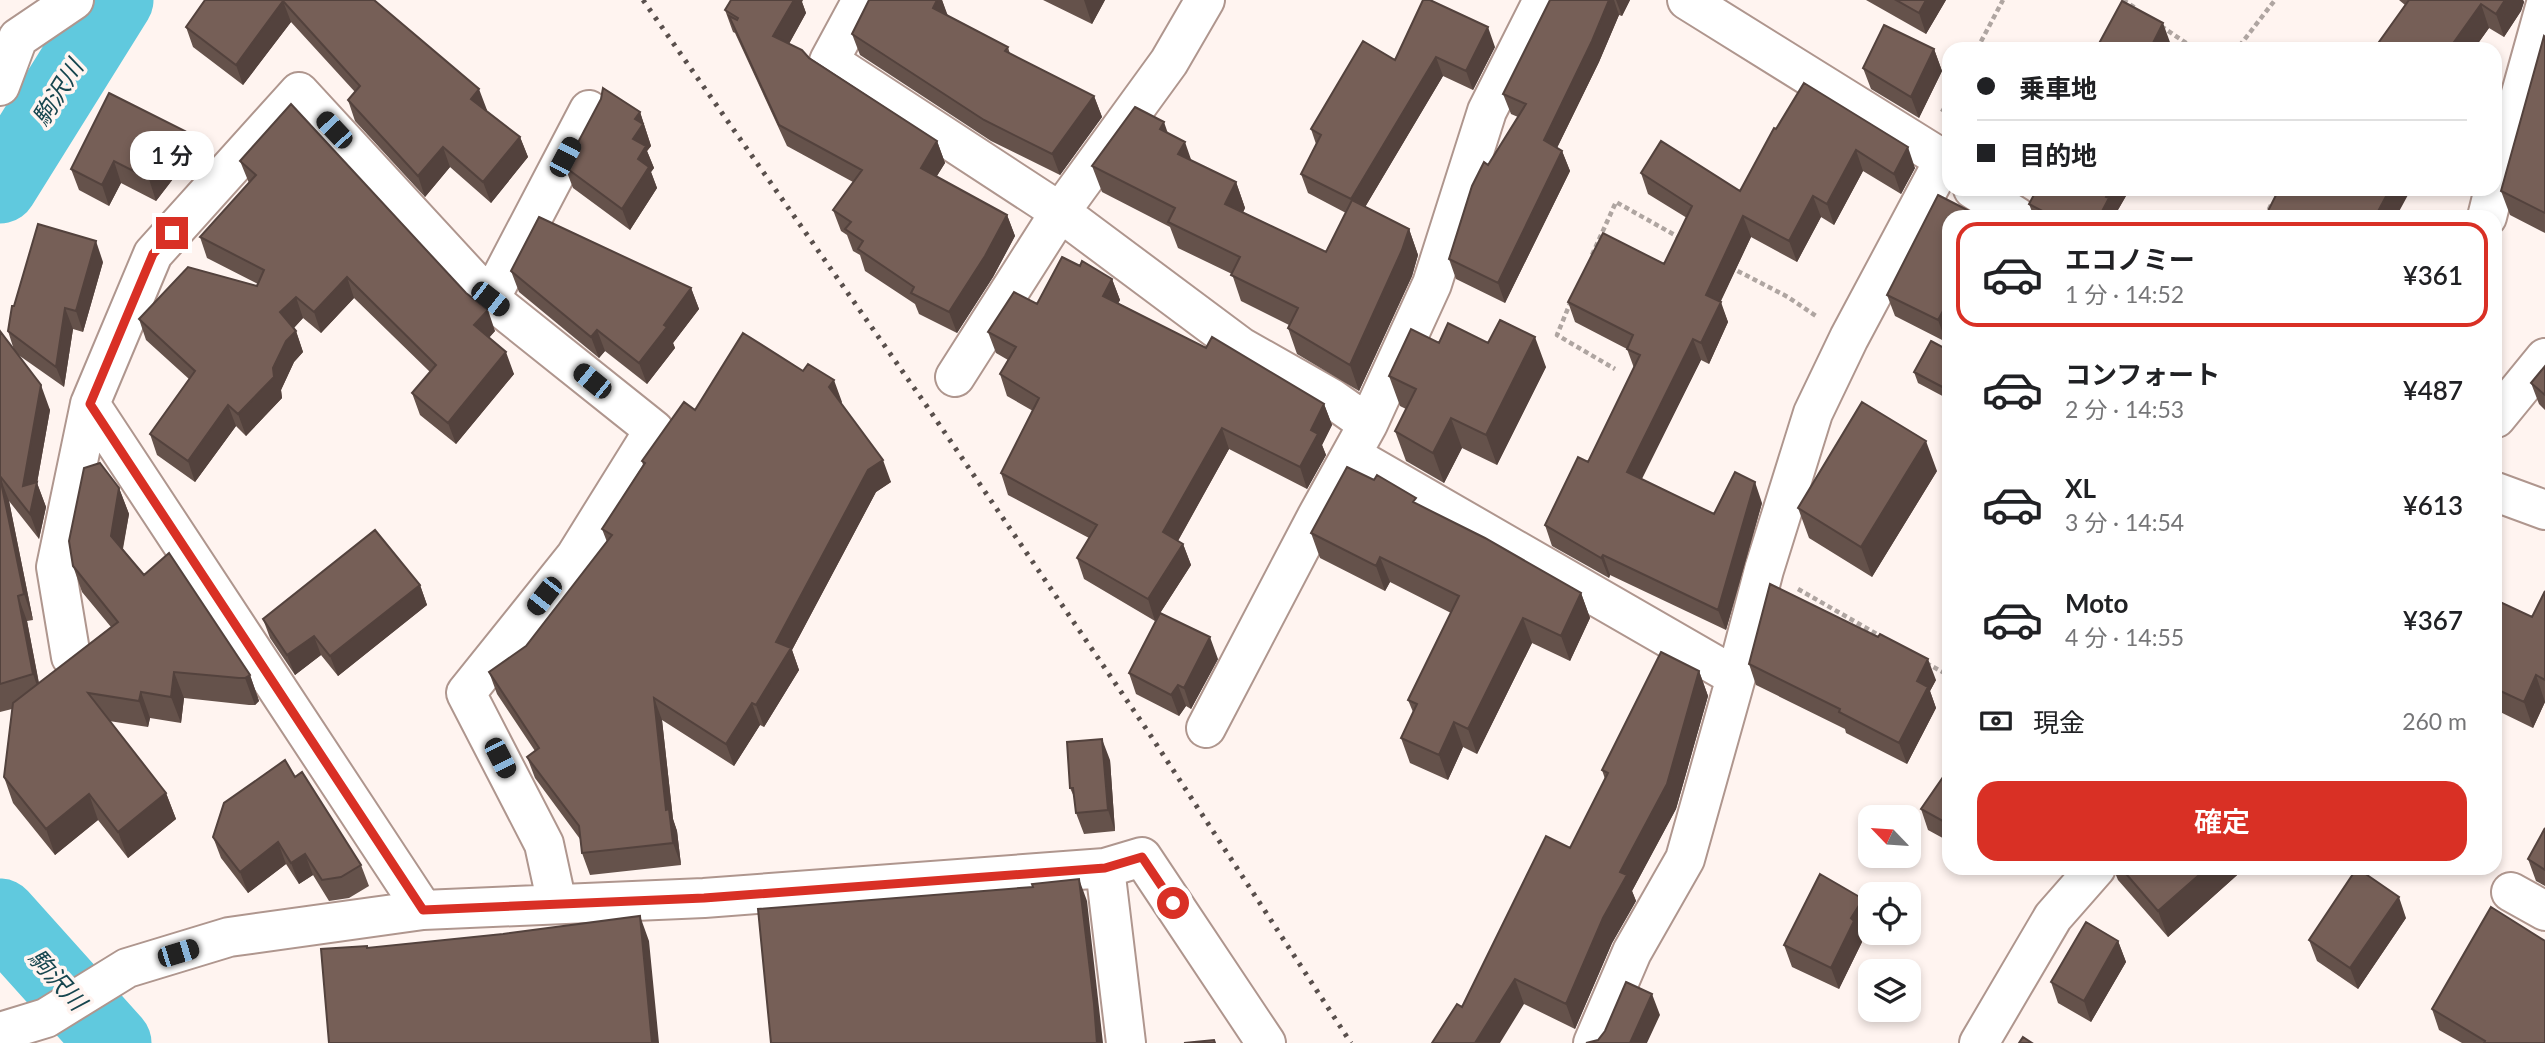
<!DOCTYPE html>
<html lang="ja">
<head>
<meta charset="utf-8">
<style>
  body { margin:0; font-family:Lato,"Noto Sans JP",sans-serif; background:#f2f2f2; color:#202124; height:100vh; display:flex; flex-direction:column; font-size:26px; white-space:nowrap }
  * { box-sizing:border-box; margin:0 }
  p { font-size:23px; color:#757577 }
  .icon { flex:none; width:38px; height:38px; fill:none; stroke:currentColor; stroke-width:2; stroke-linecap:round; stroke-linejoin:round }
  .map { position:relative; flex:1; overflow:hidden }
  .side { position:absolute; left:1942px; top:210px; width:560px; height:665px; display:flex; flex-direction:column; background:#fff; border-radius:21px; box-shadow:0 4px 10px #0003 }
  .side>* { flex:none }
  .top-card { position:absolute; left:1942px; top:42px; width:560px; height:154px; border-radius:21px; box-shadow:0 4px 10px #0003; display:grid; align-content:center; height:154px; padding:0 35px; background:#fff }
  .needle { width:46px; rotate:295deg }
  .controls { position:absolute; left:1858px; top:805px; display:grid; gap:14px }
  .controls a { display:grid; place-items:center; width:63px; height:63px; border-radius:14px; background:#fff; box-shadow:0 4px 10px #0003; font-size:35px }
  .end { position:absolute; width:32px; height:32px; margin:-16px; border:9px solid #d93025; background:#fff; box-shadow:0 0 0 4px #fff }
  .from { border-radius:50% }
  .bubble { position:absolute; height:49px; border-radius:21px; background:#fff; box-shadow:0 4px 10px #0003; font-size:23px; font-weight:600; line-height:49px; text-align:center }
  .car { position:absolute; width:21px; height:42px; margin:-21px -10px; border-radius:9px; box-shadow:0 0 5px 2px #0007; background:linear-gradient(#222 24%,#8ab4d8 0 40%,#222 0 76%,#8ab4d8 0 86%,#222 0) }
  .top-card b { display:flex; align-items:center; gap:24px; height:66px; font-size:26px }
  .top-card b+b { border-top:2px solid #e0e0e0 }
  .top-card i { width:18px; height:18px; background:#202124 }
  ul { padding:12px 0 0; list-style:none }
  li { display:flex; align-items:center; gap:21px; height:105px; margin:0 14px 10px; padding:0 21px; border:4px solid transparent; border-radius:21px }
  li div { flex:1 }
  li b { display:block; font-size:26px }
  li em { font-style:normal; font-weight:600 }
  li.active { border-color:#d93025 }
  li>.icon { width:63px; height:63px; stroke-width:1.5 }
  .pay { display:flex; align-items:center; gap:18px; height:77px; padding:0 35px; font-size:26px }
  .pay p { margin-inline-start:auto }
  .cta { display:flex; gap:14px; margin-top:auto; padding:14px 35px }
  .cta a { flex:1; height:80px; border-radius:21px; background:#d93025; color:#fff; font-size:28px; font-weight:600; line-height:80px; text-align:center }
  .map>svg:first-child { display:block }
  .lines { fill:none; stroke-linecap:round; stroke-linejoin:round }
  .river { stroke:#60c9de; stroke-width:75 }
  .minor-casing { stroke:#af968e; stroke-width:42 }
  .path { stroke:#afa5a1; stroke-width:4.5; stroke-dasharray:5 3.5; stroke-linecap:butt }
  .minor { stroke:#fff; stroke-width:38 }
  .rail { stroke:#594f4c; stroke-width:5; stroke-dasharray:3.5 7; stroke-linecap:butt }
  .wall { fill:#65524b }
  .shaded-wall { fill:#53423d }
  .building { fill:#765f57; stroke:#53423d; stroke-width:2 }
  .route { stroke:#d93025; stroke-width:9 }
  .labels { text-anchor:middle; stroke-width:7; stroke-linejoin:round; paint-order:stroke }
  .water-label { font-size:24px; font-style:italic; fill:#17464f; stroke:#fff4f0 }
</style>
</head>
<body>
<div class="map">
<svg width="2545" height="1043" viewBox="0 0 2545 1043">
  <rect width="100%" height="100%" fill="#fff4f0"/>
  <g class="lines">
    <path class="river" d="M0 186 116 0
      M0 916 114 1043"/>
    <g class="minor-casing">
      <path id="minor" d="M862 0 829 61 1060 212 1241 347 1331 398 1368 424 1316 518 1206 728
        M1687 0 1944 160 1950 168
        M0 86 18 38 74 0
        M2496 183 2545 7
        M1973 189 2017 217
        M2487 217 2494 189
        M490 299 589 110
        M955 377 1060 212 1169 62 1205 0
        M2496 418 2545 358
        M1368 424 1432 284 1487 111 1543 0
        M1351 455 1736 677 1764 570 1813 413 1849 338 1944 160
        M2496 492 2545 510
        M71 657 56 567 90 404
        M1105 868 1126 1043
        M2511 892 2545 911
        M423 910 90 404 153 254 299 92 490 299 654 430 575 557 466 693 544 844 557 904
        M0 1032 46 1018 127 968 229 937 423 910 704 898 1105 868 1142 857 1266 1043
        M1593 1043 1632 952 1685 859 1736 677
        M1979 1043 2053 917 2096 868"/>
    </g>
    <path class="path" d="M2123 0 2137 9
      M2161 26 2195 49 2241 44 2275 0
      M1977 49 2003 0
      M1942 112 1950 99
      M2265 217 2271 205
      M1592 255 1616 202 1680 238
      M1730 267 1788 297 1816 316
      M1571 301 1557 335 1615 369
      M1798 589 1882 637
      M1926 663 1950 676"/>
    <use href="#minor" class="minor"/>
    <path class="rail" d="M643 0 926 405 1147 730 1351 1043"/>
  </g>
  <path class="wall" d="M205 0H374L487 110 486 111 520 137 528 157 491 203 450 167 425 197 355 121 348 100 355 92 291 22 243 85 193 47 186 27Z
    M869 0H942L947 15 1008 47 1010 54 1094 96 1102 117 1060 175 991 141 860 55 852 34Z
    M1043 0H1105L1092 24Z
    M1550 0H1630L1622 16 1619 15 1599 62 1557 148 1562 151 1570 171 1505 303 1456 279 1449 259 1488 165 1518 117 1511 114 1503 94Z
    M1866 0H1946L1926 34Z
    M2399 0H2523L2524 2 2521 11 2504 37 2489 28 2474 49H2374L2405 5Z
    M802 2 806 13 789 44 937 141 945 163 936 177 1007 215 1015 236 993 277 957 333 919 314 915 304 865 271 860 255 853 251 847 235 841 231 833 210 853 182 787 146 735 33 733 32 725 10Z
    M2545 37V233L2510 215 2501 191Z
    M1495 47 1473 90 1443 76 1365 207 1409 229 1418 255 1412 276 1359 391 1297 354 1288 328 1289 325 1241 301 1232 274 1178 248 1170 227 1102 192 1092 166 1167 133 1192 161 1236 182 1245 208 1243 212 1326 252 1346 213 1308 193 1301 174 1316 144 1311 129 1395 60Z
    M1934 49 1942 71 1919 118 1871 89 1863 68Z
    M1804 83 1915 168 1901 194 1863 171 1834 225 1821 217 1797 262 1751 237 1720 302 1728 322 1709 364 1701 360 1641 479 1714 514 1762 503 1726 630 1610 575 1609 578 1552 546 1545 525 1588 462 1634 368 1627 349 1575 322 1568 302 1664 264 1687 218 1648 194 1641 173 1740 191Z
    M640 112 651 146 647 151 654 168 651 172 657 188 630 230 573 188 565 167Z
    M185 131 193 153 156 201 121 183 109 206 79 190 71 169Z
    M240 161 495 331 489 338 514 374 456 444 420 415 412 393 430 372 354 298 321 333 303 318 294 328 296 331 303 352 294 362 281 390 282 398 246 436 236 426 195 482 157 455 150 434 189 379 146 340 139 319 257 286 258 284 207 258 200 237 249 183Z
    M2037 189H2130L2115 215 2116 217H2034L2029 204Z
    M1981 217 1946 342 1895 316 1887 295Z
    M103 262 83 332 73 329 64 387 17 354 50 410 37 483 46 507 39 539 9 501 33 620 27 621 39 683 111 627 82 592 73 566 119 488 129 514 123 549 144 575 250 675 259 701 255 705H249L184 698 181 723 150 718 148 727 109 721 166 793 176 819 128 858 98 820 55 855 13 803 4 777 12 709 0 712V331L14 350 8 331 14 306Z
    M1080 266 1112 279 1120 300 1118 303 1206 348 1324 404 1332 425 1322 445 1326 455 1307 489 1229 449 1178 541 1183 544 1191 565 1155 621 1084 579 1077 558 1089 538 1008 495 1001 473 1033 411 1007 396 1000 374 1008 360 996 353 988 332 1037 304Z
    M511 271 691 288 699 309 673 343 675 348 647 384 605 351 599 358 519 292Z
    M1439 343H1488L1546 367 1497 465 1462 448 1444 483 1406 461 1395 431 1406 409 1400 406 1389 376Z
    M1950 351V400L1918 383 1914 372Z
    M2545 366V410L2539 404 2531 383Z
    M842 402 841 403 891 482 876 492 792 650 799 670 764 727 760 725 734 766 662 720 673 819 677 831 681 865 590 875 582 853 580 839 535 778 527 757 535 751 497 694 489 672 526 646 607 542 602 529 643 465 642 461 695 410Z
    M1937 471 1872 577 1809 538 1798 508Z
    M1418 504 1581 593 1590 618 1570 661 1532 643 1477 754 1463 747 1448 780 1410 763 1401 738 1413 712 1408 700 1451 613 1390 582 1385 591 1320 558 1311 533Z
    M420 585 427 605 338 676 321 655 295 675 270 638 263 619Z
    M2545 591V702L2533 728 2496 710V600L2532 617Z
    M1218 659 1191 709 1186 706 1179 716 1136 694 1129 673Z
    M1749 664 1936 680 1930 691 1936 708 1907 764 1846 733 1845 729 1756 685Z
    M1699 671 1708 696 1676 809 1632 891 1636 901 1612 943 1575 1029 1524 1004 1462 1007 1570 848 1605 779 1602 770Z
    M1110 760 1115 831 1084 834 1076 813 1075 799 1070 788Z
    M1950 767V842L1928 830 1921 809Z
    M295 777 361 865 369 886 349 898 329 901 313 875 299 884 286 864 248 893 221 858 213 837Z
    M2545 828V886L2536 881 2528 859Z
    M2113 868H2245L2168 937 2118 880Z
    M1863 899 1871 920 1860 937 1862 942 1839 989 1792 967 1784 945Z
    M2406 918 2358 989 2317 961 2309 940Z
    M2118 941 2126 962 2091 1022 2058 1003 2051 982Z
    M2432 1009 2545 1043H2462L2439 1030Z"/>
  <path class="shaded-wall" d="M794 0H803L802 2 806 13 781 58 773 36Z
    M937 0H942L948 16 933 8Z
    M1084 0H1105L1092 24Z
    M1609 0H1614L1619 15 1599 62 1551 160 1544 140Z
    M1616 0H1630L1622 16Z
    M1926 0H1946L1926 34 1919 13Z
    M2505 0H2523L2524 2 2521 11 2504 37 2496 14Z
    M283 1 291 22 243 85 236 65Z
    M2481 4 2489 28 2474 49H2449Z
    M2163 23 2171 45 2169 49H2150Z
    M1488 27 1495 47 1473 90 1466 71Z
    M1934 49 1942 71 1919 118 1911 97Z
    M1436 57 1443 76 1358 219 1351 199Z
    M479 89 487 110 478 120 471 99Z
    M1094 96 1102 117 1060 175 1052 154Z
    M640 112 651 146 647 151 654 168 651 172 657 188 630 230 622 209 638 159 633 139 635 119Z
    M1164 122 1173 148 1160 129Z
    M185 131 193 153 156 201 149 179Z
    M520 137 528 157 491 203 483 182Z
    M937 141 945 163 929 189 921 168Z
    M1185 142 1194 168 1178 154Z
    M443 147 450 167 425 197 418 176Z
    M1908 147 1915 168 1901 194 1894 174Z
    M1856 150 1863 171 1834 225 1827 204Z
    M1562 151 1570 171 1505 303 1498 283Z
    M114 161 121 183 109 206 102 185Z
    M1236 182 1245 208 1235 230 1225 204Z
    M2110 189H2130L2115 215 2116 217H2099L2106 197Z
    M2390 189H2406L2408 195 2396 217H2375Z
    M1813 196 1821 217 1797 262 1789 241Z
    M1007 215 1015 236 993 277 957 333 949 312Z
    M1743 216 1751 237 1714 316 1706 295Z
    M1409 229 1418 255 1412 276 1359 391 1350 365Z
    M96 241 103 262 83 332 76 311Z
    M347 277 354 298 321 333 314 312Z
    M1112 279 1120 300 1111 317 1103 296Z
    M691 288 699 309 673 343 675 348 647 384 639 363 664 325Z
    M296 297 303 318 288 334 280 312Z
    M1950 298V335L1946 342 1938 320Z
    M1721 302 1728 322 1709 364 1701 343Z
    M65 308 73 329 64 387 56 367Z
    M488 310 495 331 481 346 474 325Z
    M597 330 605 351 599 358 591 337Z
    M296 331 303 352 294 362 281 390 282 398 246 436 238 414 273 368 286 341Z
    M1535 337 1546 367 1497 465 1486 435Z
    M1693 339 1701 360 1635 493 1627 472Z
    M506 352 514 374 456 444 448 423Z
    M834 380 842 402 837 409 829 387Z
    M41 385 50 410 37 483 46 507 39 539 30 514 23 486Z
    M1324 404 1332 425 1322 445 1326 455 1307 489 1300 467 1311 430Z
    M228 405 236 426 195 482 188 461Z
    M1451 418 1462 448 1444 483 1433 453Z
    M1222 428 1229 449 1171 553 1163 532Z
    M1926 441 1937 471 1872 577 1861 547Z
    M883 460 891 482 876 492 792 650 799 670 764 727 756 705 776 642 868 470Z
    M0 477 9 501 33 620 24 594Z
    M1755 482 1762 503 1726 630 1718 610Z
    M119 488 129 514 120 562 111 536Z
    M1183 544 1191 565 1155 621 1148 599Z
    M1603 555 1610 575 1609 578 1601 558Z
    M1380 557 1390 582 1385 591 1376 566Z
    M420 585 427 605 338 676 330 656Z
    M1581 593 1590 618 1570 661 1561 636Z
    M18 596 27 621 42 700 33 674Z
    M1523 618 1532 643 1477 754 1468 729Z
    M314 636 321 655 295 675 287 655Z
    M1210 637 1218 659 1191 709 1184 688Z
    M1928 659 1936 680 1930 691 1936 708 1907 764 1899 743 1917 681Z
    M1699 671 1708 696 1676 809 1632 891 1636 901 1612 943 1575 1029 1566 1004 1620 872Z
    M174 672 184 698 181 723 171 697Z
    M250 675 259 701 255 705 245 678Z
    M2536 675 2545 702 2533 728 2524 702Z
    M1178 685 1186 706 1179 716 1171 695Z
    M141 692 150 718 148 727 139 701Z
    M654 698 662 720 673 819 677 831 681 865 673 843 666 810Z
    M752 703 760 725 734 766 726 744Z
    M1454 722 1463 747 1448 780 1439 755Z
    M1102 739 1110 760 1115 831 1108 810Z
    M166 793 176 819 128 858 118 832Z
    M89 794 98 820 55 855 46 829Z
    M278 842 286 864 248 893 240 872Z
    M305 854 313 875 299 884 291 863Z
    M2207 868H2245L2168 937 2158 911Z
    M1079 879 1087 901 1103 1043H1097Z
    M2399 897 2406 918 2358 989 2350 968Z
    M1863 899 1871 920 1860 937 1862 942 1839 989 1831 968 1851 918Z
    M640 916 649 941 659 1043H652Z
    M2118 941 2126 962 2091 1022 2084 1001Z
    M1515 979 1524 1004 1500 1043H1475Z
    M1652 994 1660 1015 1647 1043H1630Z"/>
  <path class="building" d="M205 0H374L479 89 471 99 520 137 483 182 443 147 418 176 348 100 360 86 283 1 236 65 186 27Z
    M731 0H794L773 36 802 50 809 58 937 141 921 168 1007 215 985 256 949 312 911 293 914 287 858 249 863 241 845 229 851 222 833 210 862 170 779 125 729 16 737 20 738 18 725 10Z
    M869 0H937L933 8 1008 47 1005 51 1094 96 1052 154 984 120 852 34Z
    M1423 0H1430L1488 27 1466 71 1436 57 1351 199 1301 174 1321 135 1311 129 1363 41 1395 60Z
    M1550 0H1609L1592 41 1544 140 1562 151 1498 283 1449 259 1472 186 1484 162 1488 165 1526 104 1503 94Z
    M1896 0H1926L1919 13Z
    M2409 0H2505L2496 14 2481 4 2449 49H2374Z
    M2122 1 2163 23 2150 49H2096Z
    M1884 25 1934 49 1911 97 1863 68Z
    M2544 36 2545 37V213L2501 191Z
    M1804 83 1908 147 1894 174 1856 150 1827 204 1813 196 1789 241 1743 216 1706 295 1721 302 1701 343 1693 339 1627 472 1714 514 1735 472 1755 482 1718 610 1603 555 1601 558 1545 525 1578 457 1588 462 1640 355 1627 349 1633 335 1568 302 1603 233 1664 264 1692 206 1641 173 1661 141 1740 191 1774 128 1776 129Z
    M603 88 640 112 635 119 643 124 633 139 646 146 638 159 649 167 622 209 565 167 601 99Z
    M109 93 185 131 149 179 114 161 102 185 71 169Z
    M291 104 466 293 488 310 474 325 506 352 448 423 412 393 436 365 347 277 314 312 296 297 280 312 296 331 286 341 273 368 274 377 238 414 228 405 188 461 150 434 195 371 139 319 188 267 257 286 264 270 200 237 256 175 240 161Z
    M1135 107 1164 122 1160 129 1185 142 1178 154 1236 182 1225 204 1326 252 1352 200 1409 229 1402 250 1350 365 1288 328 1298 308 1231 275 1240 257 1168 222 1175 208 1092 166Z
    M2037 189H2110L2106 197 2109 198 2099 217H2054L2029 204Z
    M2279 189H2390L2375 217H2265Z
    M1938 195 1981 217H1950V298L1938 320 1887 295Z
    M539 217 691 288 664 325 667 327 639 363 597 330 591 337 511 271Z
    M38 224 96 241 76 311 65 308 56 367 8 331 12 306H14Z
    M1062 257 1080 266 1082 261 1112 279 1103 296 1206 348 1212 337 1324 404 1311 430 1318 434 1300 467 1222 428 1163 532 1183 544 1148 599 1077 558 1097 525 1001 473 1039 398 1000 374 1016 347 988 332 1014 292 1037 304Z
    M1500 320 1535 337 1486 435 1451 418 1433 453 1395 431 1416 389 1389 376 1411 329 1439 343 1448 323 1488 343Z
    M0 331 41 385 23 486 37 482 30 514 0 476Z
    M743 333 803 371 808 364 834 380 829 387 883 460 868 470 776 642 791 648 756 705 752 703 726 744 654 698 666 810 669 809 673 843 582 853 579 826 527 757 539 748 489 672 526 646 612 535 602 529 645 463 642 461 684 402 695 410Z
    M1931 341 1950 351V391L1914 372Z
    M2545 366V395L2531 383Z
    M1862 402 1926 441 1861 547 1798 508Z
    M100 463 119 488 111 536 144 575 169 553 250 675 245 678H239L174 672 171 697 141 692 139 701 88 693 166 793 118 832 89 794 46 829 4 777 13 703 118 622 73 566 69 541 84 468Z
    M1347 467 1374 480 1377 475 1416 498 1413 502 1485 538 1581 593 1561 636 1523 618 1468 729 1454 722 1439 755 1401 738 1417 704 1408 700 1459 596 1380 557 1376 566 1311 533Z
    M0 477 24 594 18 596 33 674 0 684Z
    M375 530 420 585 330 656 314 636 287 655 263 619Z
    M1770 584 1878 637 1880 634 1928 659 1917 681 1928 687 1899 743 1839 712 1840 709 1749 664Z
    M2545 591V680L2536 675 2524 702 2496 689V600L2532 617Z
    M1160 613 1210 637 1184 688 1178 685 1171 695 1129 673Z
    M1661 652 1699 671 1667 784 1620 872 1627 875 1603 918 1566 1004 1515 979 1475 1043H1432L1457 1004 1462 1007 1546 836 1570 848 1608 773 1602 770Z
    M1102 739 1108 810 1076 813 1073 788H1070L1067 742Z
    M285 760 295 777 302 772 361 865 341 877 322 880 305 854 291 863 278 842 240 872 213 837 224 803Z
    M1950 767V825L1921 809Z
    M2545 828V870L2528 859Z
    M2121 868H2207L2158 911Z
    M2357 868 2399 897 2350 968 2309 940Z
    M1820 874 1863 899 1851 918 1854 921 1831 968 1784 945Z
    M1079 879 1094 1004 1097 1043H771L758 909 1033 887 1032 884Z
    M2491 907 2545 941V1043H2484L2485 1041 2432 1009Z
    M640 916 652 1043H329L321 949 367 946V948L503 934Z
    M2086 922 2118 941 2084 1001 2051 982Z
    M1626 982 1652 994 1630 1043H1586L1598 1040 1605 1031Z
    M2023 1037 2032 1043H2019Z
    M1214 1040 1215 1043H1184Z"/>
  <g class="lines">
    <path class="route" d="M172 233 153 254 90 404 423 910 704 898 1105 868 1142 857 1173 903"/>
  </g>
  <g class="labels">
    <g class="water-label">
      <text transform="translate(58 93) rotate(-58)" y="8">駒沢川</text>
      <text transform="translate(57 980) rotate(48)" y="8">駒沢川</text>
    </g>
  </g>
</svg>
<div class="controls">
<a><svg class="needle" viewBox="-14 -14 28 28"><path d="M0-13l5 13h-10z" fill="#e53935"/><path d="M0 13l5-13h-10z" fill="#757577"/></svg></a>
<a><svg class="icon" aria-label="locate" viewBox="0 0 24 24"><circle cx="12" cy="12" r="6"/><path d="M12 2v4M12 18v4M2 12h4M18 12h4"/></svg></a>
<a><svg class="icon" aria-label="layers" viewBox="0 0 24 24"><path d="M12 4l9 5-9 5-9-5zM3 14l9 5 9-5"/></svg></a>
</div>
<i class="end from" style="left:1173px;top:903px"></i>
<i class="end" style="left:172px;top:233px"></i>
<div class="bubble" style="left:130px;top:131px;width:84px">1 分</div>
<i class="car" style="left:334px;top:130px;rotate:317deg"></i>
<i class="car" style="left:565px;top:157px;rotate:28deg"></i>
<i class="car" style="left:490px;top:299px;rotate:128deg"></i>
<i class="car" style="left:592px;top:381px;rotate:309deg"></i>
<i class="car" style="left:544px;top:596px;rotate:218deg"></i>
<i class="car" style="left:500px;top:758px;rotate:153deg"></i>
<i class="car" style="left:178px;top:953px;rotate:73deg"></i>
<div class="top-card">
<b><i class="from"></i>乗車地</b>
<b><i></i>目的地</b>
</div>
<section class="side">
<ul>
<li class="active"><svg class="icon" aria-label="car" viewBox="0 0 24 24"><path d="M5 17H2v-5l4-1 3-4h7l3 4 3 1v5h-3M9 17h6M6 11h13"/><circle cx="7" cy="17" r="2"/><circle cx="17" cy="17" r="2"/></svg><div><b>エコノミー</b><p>1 分 · 14:52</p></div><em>¥361</em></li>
<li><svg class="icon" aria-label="car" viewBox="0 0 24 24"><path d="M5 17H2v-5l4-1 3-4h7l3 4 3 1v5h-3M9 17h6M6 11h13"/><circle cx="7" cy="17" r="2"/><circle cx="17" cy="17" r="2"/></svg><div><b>コンフォート</b><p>2 分 · 14:53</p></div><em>¥487</em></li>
<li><svg class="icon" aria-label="car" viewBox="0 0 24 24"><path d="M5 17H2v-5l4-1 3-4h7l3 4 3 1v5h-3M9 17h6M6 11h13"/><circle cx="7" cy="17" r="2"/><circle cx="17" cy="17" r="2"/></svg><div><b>XL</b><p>3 分 · 14:54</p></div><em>¥613</em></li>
<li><svg class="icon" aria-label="car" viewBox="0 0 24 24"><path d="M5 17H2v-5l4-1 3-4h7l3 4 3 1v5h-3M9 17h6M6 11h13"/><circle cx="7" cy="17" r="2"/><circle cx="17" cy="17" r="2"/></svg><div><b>Moto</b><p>4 分 · 14:55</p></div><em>¥367</em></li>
</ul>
<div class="pay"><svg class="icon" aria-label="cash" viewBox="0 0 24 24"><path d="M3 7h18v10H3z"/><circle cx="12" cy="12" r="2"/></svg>現金<p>260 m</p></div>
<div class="cta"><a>確定</a></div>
</section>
</div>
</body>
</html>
